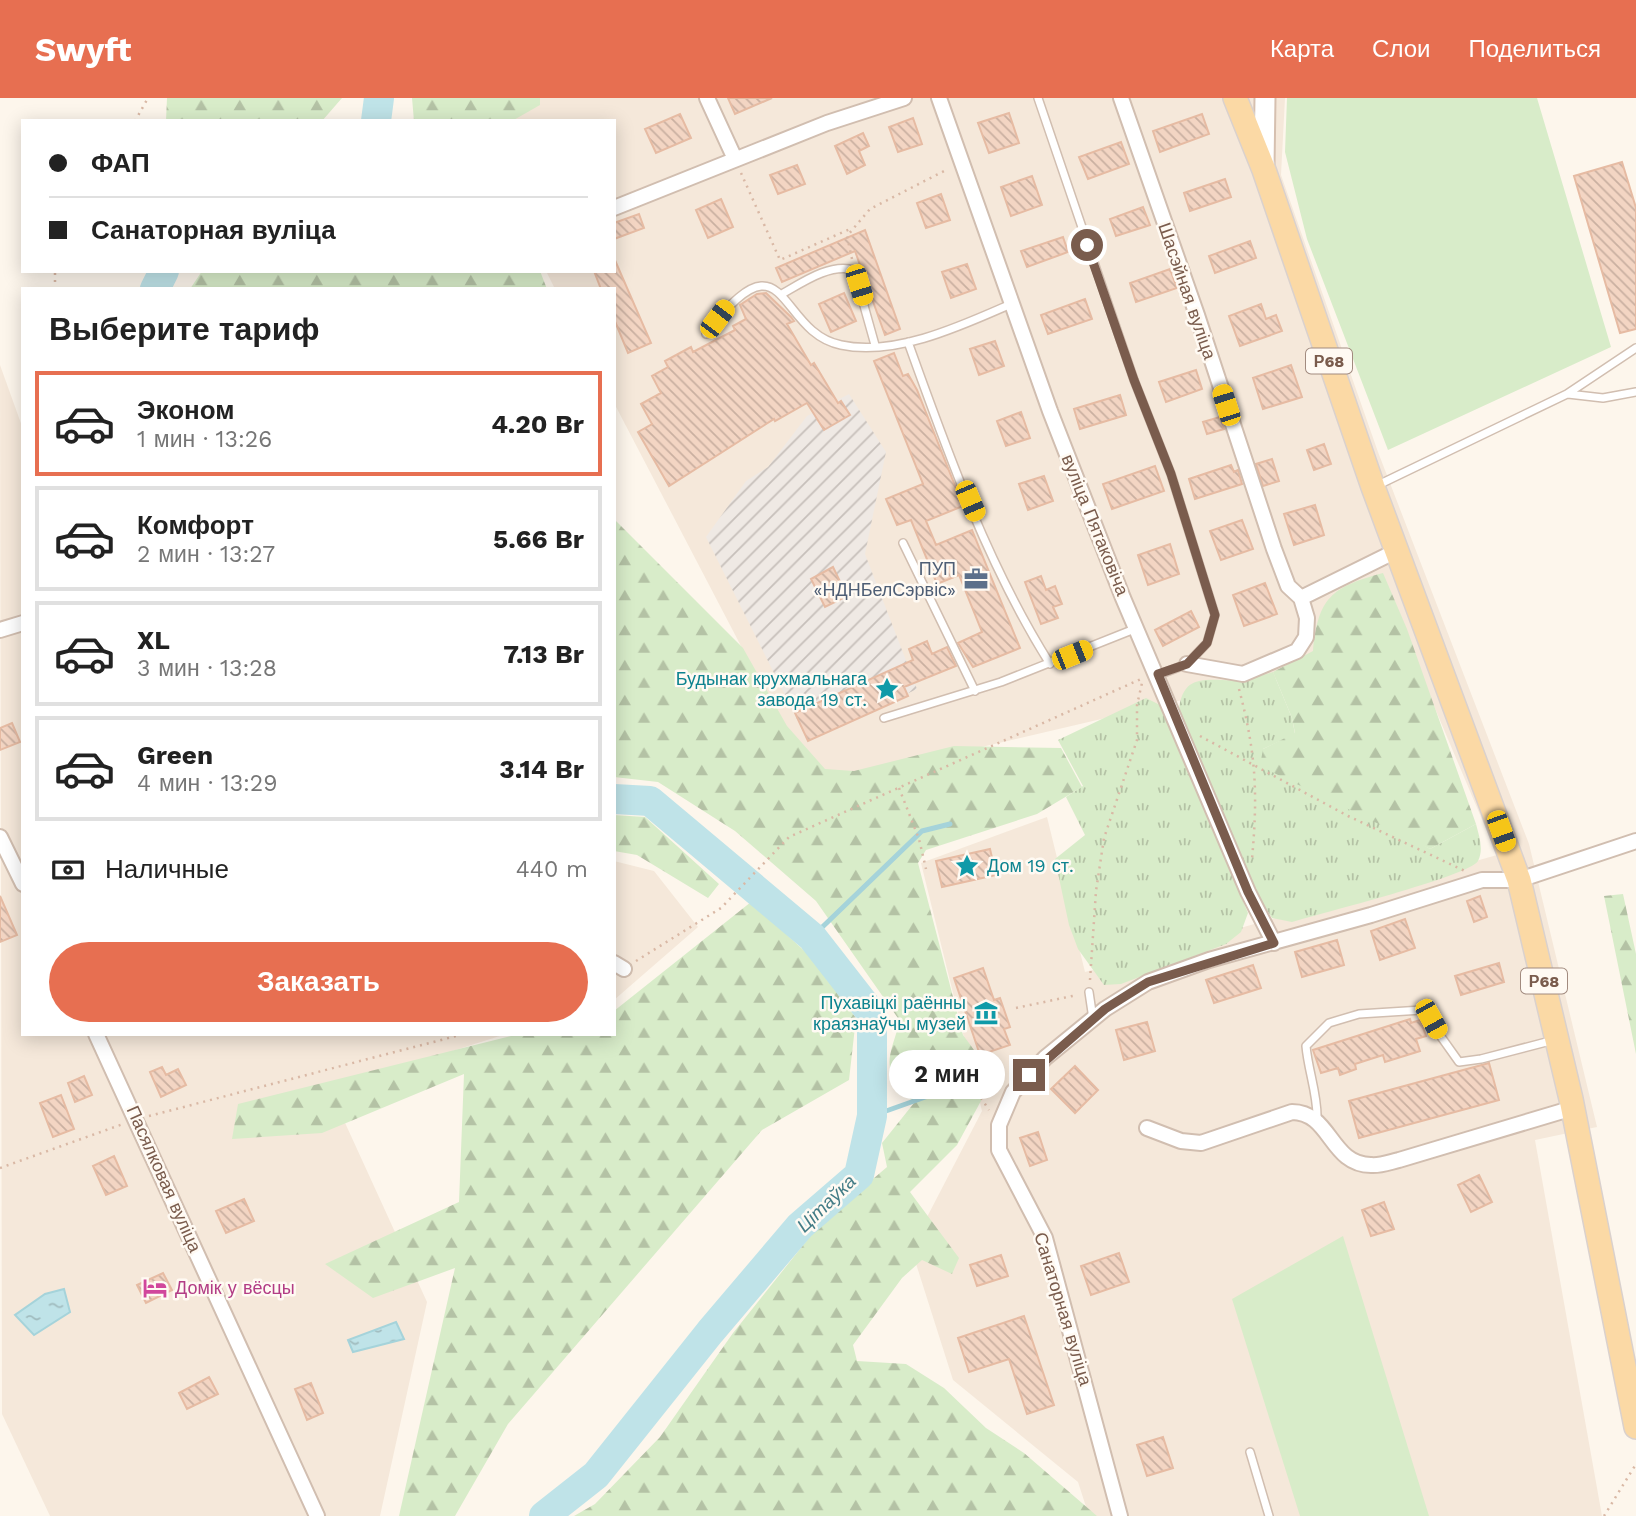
<!DOCTYPE html>
<html lang="ru">
<head>
<meta charset="utf-8">
<style>
  body { margin:0; font-family:"Work Sans",sans-serif; background:#f2f2f2; color:#222; height:100vh; display:flex; flex-direction:column; font-size:26px; white-space:nowrap }
  * { box-sizing:border-box; margin:0 }
  p { font-size:23px; color:#767676 }
  .icon { flex:none; width:38px; height:38px; fill:none; stroke:currentColor; stroke-width:2; stroke-linecap:round; stroke-linejoin:round }
  .map { position:relative; flex:1; overflow:hidden }
  .panel { position:absolute; left:21px; top:189px; width:595px; height:749px; display:flex; flex-direction:column; background:#fff; border-radius:0px; box-shadow:0 4px 18px #0003 }
  .panel>* { flex:none }
  .guide { position:absolute; left:21px; top:21px; width:595px; height:154px; border-radius:0px; box-shadow:0 4px 18px #0003; display:grid; align-content:center; height:154px; padding:0 28px; background:#fff }
  .end { position:absolute; width:32px; height:32px; margin:-16px; border:9px solid #7a5c4d; background:#fff; box-shadow:0 0 0 4px #fff }
  .from { border-radius:50% }
  .bubble { position:absolute; height:49px; border-radius:24px; background:#fff; box-shadow:0 4px 18px #0003; font-size:23px; font-weight:700; line-height:49px; text-align:center }
  .car { position:absolute; width:21px; height:42px; margin:-21px -10px; border-radius:9px; box-shadow:0 0 5px 2px #0007; background:linear-gradient(#f5c518 24%,#345 0 40%,#f5c518 0 76%,#345 0 86%,#f5c518 0) }
  .guide b { display:flex; align-items:center; gap:24px; height:66px; font-size:26px }
  .guide b+b { border-top:2px solid #e0e0e0 }
  .guide i { width:18px; height:18px; background:#222 }
  ul { padding:0; list-style:none }
  li { display:flex; align-items:center; gap:21px; height:105px; margin:0 14px 10px; padding:0 14px; border:4px solid #e0e0e0; border-radius:0px }
  li div { flex:1 }
  li b { display:block; font-size:26px }
  li em { font-style:normal; font-weight:700 }
  li.current { border-color:#e76f51 }
  li>.icon { width:63px; height:63px; stroke-width:1.5 }
  h2 { padding:0 28px; font-size:32px; line-height:84px }
  .pay { display:flex; align-items:center; gap:18px; height:77px; padding:0 28px; font-size:26px }
  .pay p { margin-inline-start:auto }
  .primary-button { display:flex; gap:14px; margin-top:auto; padding:14px 28px }
  .primary-button a { flex:1; height:80px; border-radius:42px; background:#e76f51; color:#fff; font-size:28px; font-weight:700; line-height:80px; text-align:center }
  header { display:flex; align-items:center; gap:42px; box-sizing:border-box; height:98px; padding:0 35px; background:#e76f51; color:#fff }
  header strong { font-size:33px }
  nav { display:flex; gap:38px; margin-inline-start:auto; font-size:24px }
  .map>svg:first-child { display:block }
  .residential { fill:#f5e8da }
  .industrial { fill:url(#industrial-furrows) }
  .grass { fill:url(#grass-tufts) }
  .forest { fill:url(#forest-firs) }
  .garden { fill:#d8ecc9 }
  .water { fill:url(#water-ripples); stroke:#a5d3da; stroke-width:2 }
  .lines { fill:none; stroke-linecap:round; stroke-linejoin:round }
  .stream { stroke:#a5d3da; stroke-width:5 }
  .river { stroke:#bfe3e8; stroke-width:30 }
  .building { fill:url(#building-back-hatch); stroke:#e6bba3; stroke-width:2 }
  .service-casing { stroke:#d1beb0; stroke-width:10 }
  .minor-casing { stroke:#d1beb0; stroke-width:18 }
  .secondary-casing { stroke:#d6c0b0; stroke-width:23 }
  .primary-casing { stroke:#dad1cd; stroke-width:26 }
  .path { stroke:#d9b8a5; stroke-width:2.5; stroke-dasharray:2 5; stroke-linecap:butt }
  .service { stroke:#fff; stroke-width:7 }
  .minor { stroke:#fff; stroke-width:14 }
  .secondary { stroke:#fff; stroke-width:19 }
  .primary { stroke:#fbd9a5; stroke-width:23 }
  .route { stroke:#7a5c4d; stroke-width:9 }
  .labels { text-anchor:middle; stroke-width:5; stroke-linejoin:round; paint-order:stroke }
  .shield { fill:#fffaf3; stroke:#a28b7f; stroke-width:2 }
  .shield-label { font-size:16px; font-weight:bold; fill:#7a5c4d }
  .street-label { font-size:18px; fill:#7a5c4d; stroke:#fffaf3 }
  .service-label { font-size:18px; fill:#4e5e75; stroke:#fffaf3; text-anchor:end }
  .culture-label { font-size:18px; fill:#0d838f; stroke:#fffaf3; text-anchor:end }
  .hotel-label { font-size:18px; fill:#b23c85; stroke:#fffaf3; text-anchor:start }
  .water-label { font-size:19px; font-style:italic; fill:#437c86; stroke:#fffaf3 }
</style>
</head>
<body>
<header>
<strong>Swyft</strong>
<nav><a>Карта</a><a>Слои</a><a>Поделиться</a></nav>
</header>
<div class="map">
<svg width="1636" height="1418" viewBox="0 0 1636 1418">
  <defs>
    <pattern id="industrial-furrows" width="10" height="10" patternUnits="userSpaceOnUse" patternTransform="scale(1.75)"><rect width="10" height="10" fill="#efe9e4"/><path d="M-1 1l2-2M0 10L10 0M9 11l2-2" fill="none" stroke="#c7c0bb"/></pattern>
    <pattern id="grass-tufts" width="24" height="20" patternUnits="userSpaceOnUse" patternTransform="scale(1.75)"><rect width="24" height="20" fill="#d8ecc9"/><path d="M3 7l-1-3M5 7V3M7 7l1-3M15 17l-1-3M17 17v-4M19 17l1-3" fill="none" stroke="#b4c2a5"/></pattern>
    <pattern id="forest-firs" width="22" height="20" patternUnits="userSpaceOnUse" patternTransform="scale(1.75)"><rect width="22" height="20" fill="#d8ecc9"/><path d="M5 1l3.5 6h-7zM16 11l3.5 6h-7z" fill="#b4c2a5"/></pattern>
    <pattern id="water-ripples" width="26" height="14" patternUnits="userSpaceOnUse" patternTransform="scale(1.75)"><rect width="26" height="14" fill="#bfe3e8"/><path d="M2 4q2-2 4 0t4 0M15 11q2-2 4 0t4 0" fill="none" stroke="#a0bbbe"/></pattern>
    <pattern id="building-back-hatch" width="6" height="6" patternUnits="userSpaceOnUse" patternTransform="scale(1.75)"><rect width="6" height="6" fill="#f3d5c3"/><path d="M-1 5l2 2M0 0l6 6M5-1l2 2" fill="none" stroke="#cab0a1"/></pattern>
  </defs>
  <rect width="100%" height="100%" fill="#fdf6ec"/>
  <path class="residential" d="M513 0H1285L1281 77 1378 354 1529 746 1597 1029 1535 1042 1602 1418H1089L1078 1384 953 1282 911 1150 982 1013 921 765 1047 719 1085 874 1497 757 1409 549 806 690 742 550 614 305V191H555L546 173H614V23H516Z
    M0 267 23 331V936H506L330 992 427 1204 380 1418H50L2 1316Z
    M614 763 654 773 698 829 614 902Z"/>
  <path class="industrial" d="M849 296 886 354 865 456 917 591 808 643 706 439 746 383 768 369 807 318Z"/>
  <path class="grass" d="M1273 574 1292 620 1295 636 1263 651 1430 751 1476 726C1479 738 1484 751 1478 763 1470 778 1318 816 1292 824L1272 820 1261 803 1179 612C1183 572 1211 584 1240 582 1251 581 1263 577 1273 574Z
    M1146 600 1160 607 1248 815 1241 834 1226 846 1121 886 1104 887 1078 851 1069 827 1055 761 1085 737 1066 699 1083 688 1058 642Z"/>
  <path class="forest" d="M167 0H342L322 23H166Z
    M412 0H540V7L512 23H414Z
    M202 173H540L547 191H190Z
    M614 421 743 550 787 628 825 671 854 673 954 648 1061 650 1082 689 1037 716 926 752 918 765 963 937 994 979 957 1047 910 1094 959 1160 952 1176 922 1162 902 1180 853 1247 857 1263 906 1266 944 1290 986 1330 1024 1355 1097 1418H574L595 1406 660 1339 733 1235 820 1126 887 1069 882 1045 914 1005C882 968 886 969 900 923L816 803 735 733 658 684 614 679Z
    M1383 475 1407 531 1476 726 1430 751 1260 668 1263 651 1295 635 1292 620 1273 574 1313 553C1318 500 1331 489 1383 475Z
    M614 717 645 719 719 786 708 800 637 757 614 753Z
    M1623 796 1636 856V956L1604 798Z
    M751 804 810 858 856 920 849 982 762 1032 508 1326 455 1418H399L455 1170 373 1200 325 1166 459 1104 464 976 322 1035 232 1041 238 1006 519 936H614V913Z"/>
  <path class="garden" d="M1287 0H1537L1611 249 1388 352 1307 141 1285 54Z
    M1343 1138 1429 1418H1300L1232 1201Z"/>
  <path class="water" d="M64 1191 70 1214 34 1237 15 1217 45 1196Z
    M396 1224 404 1241 353 1254 348 1242Z"/>
  <g class="lines">
    <path class="stream" d="M812 839 922 733 950 726
      M872 1018 931 997"/>
    <path class="river" d="M376 23 379 0
      M155 191 164 173
      M544 1418 596 1377 710 1234 800 1128 859 1077 872 1018V916L812 839 650 703 614 701"/>
  </g>
  <path class="building" d="M728 0H772L735 16Z
    M1009 15 1019 45 989 55 978 25Z
    M680 16 691 40 656 55 645 31Z
    M1202 16 1209 36 1160 54 1153 33Z
    M913 20 922 46 898 54 889 29Z
    M863 35 869 48 859 53 865 67 847 76 835 48Z
    M1121 44 1129 66 1088 81 1079 59Z
    M1622 64 1636 110V231L1620 235 1574 78Z
    M797 67 805 86 778 96 770 77Z
    M1032 78 1042 107 1011 118 1001 89Z
    M1225 81 1231 99 1190 113 1184 95Z
    M941 96 950 122 926 130 917 105Z
    M721 101 733 129 708 140 696 112Z
    M1143 109 1150 127 1116 138 1110 121Z
    M639 116 644 130 614 141V125Z
    M865 132 900 231 885 237 855 153 782 184 776 170Z
    M1063 139 1068 154 1027 169 1021 153Z
    M1250 143 1256 160 1215 175 1209 158Z
    M614 160 651 245 628 255 614 221V191H601L594 173H614Z
    M967 166 976 191 951 200 942 174Z
    M1170 171 1177 190 1136 204 1130 185Z
    M766 195 791 219 794 223 787 226 811 267 814 265 838 305 841 303 850 317 824 332 807 305 775 323 774 321 669 388 638 334 652 326 641 306 661 295 652 278 668 269 665 263 691 249 693 254 735 232 733 228 746 221 740 207 757 196Z
    M844 195 856 223 831 234 819 206Z
    M1085 201 1092 221 1048 236 1041 217Z
    M1261 206 1266 221 1276 217 1282 233 1240 248 1229 218Z
    M995 243 1004 268 979 277 970 251Z
    M894 255 903 278 908 276 917 292 963 408 926 423 936 447 972 432 1020 550 973 569 958 545 982 534 959 477 937 486 911 422 897 427 886 401 923 386 874 263Z
    M1291 267 1302 299 1263 311 1253 280Z
    M1196 272 1202 291 1166 304 1159 284Z
    M1120 297 1126 317 1080 331 1074 311Z
    M1021 314 1030 340 1006 348 997 323Z
    M1220 319 1224 331 1207 336 1203 324Z
    M1324 346 1331 366 1314 372 1307 352Z
    M1272 361 1279 383 1263 388 1256 366Z
    M1231 367 1234 374 1238 372 1242 386 1195 401 1189 381Z
    M1155 368 1164 393 1112 411 1103 386Z
    M1044 378 1053 403 1028 412 1019 386Z
    M1315 407 1324 437 1294 447 1284 416Z
    M1242 422 1253 451 1221 462 1210 433Z
    M1170 446 1179 476 1148 487 1138 457Z
    M833 469 847 498 825 509 811 481Z
    M1041 478 1046 492 1055 488 1062 506 1053 509 1058 520 1041 526 1025 484Z
    M1265 485 1277 516 1244 528 1233 497Z
    M1191 513 1199 529 1163 548 1155 532Z
    M927 543 932 556 947 549 956 568 904 589 908 598 808 643 795 615 913 562 909 551Z
    M12 625 20 644 0 652V630Z
    M990 751 996 777 942 789 936 763Z
    M0 798 17 837 0 844Z
    M1480 798 1487 819 1474 824 1467 803Z
    M1405 821 1415 850 1380 862 1371 833Z
    M1337 842 1344 867 1302 879 1295 854Z
    M1499 865 1504 884 1461 897 1455 878Z
    M1253 867 1261 890 1214 905 1206 882Z
    M983 870 994 902 1000 900 1010 929 1004 931 1010 947 980 957 954 880Z
    M1410 921 1411 925 1420 922 1426 938 1416 941 1420 953 1385 964 1383 957 1355 966 1356 971 1340 977 1338 970 1321 975 1313 952Z
    M1147 924 1155 953 1124 962 1116 932Z
    M1489 965 1499 1002 1359 1040 1349 1003Z
    M1075 968 1098 992 1075 1015 1051 991Z
    M162 969 166 977 178 971 186 987 161 999 150 974Z
    M84 978 92 997 75 1004 68 985Z
    M61 997 74 1031 53 1039 40 1005Z
    M1038 1034 1047 1062 1030 1068 1020 1040Z
    M114 1058 127 1088 106 1097 93 1068Z
    M1479 1077 1492 1104 1471 1114 1458 1087Z
    M244 1101 254 1123 226 1135 216 1113Z
    M1384 1104 1394 1131 1371 1138 1362 1112Z
    M1119 1155 1129 1184 1091 1197 1081 1168Z
    M1001 1157 1008 1178 977 1188 970 1167Z
    M163 1175 172 1192 146 1205 137 1187Z
    M1024 1218 1054 1307 1027 1316 1009 1261 969 1274 958 1240Z
    M209 1279 218 1296 187 1311 179 1295Z
    M311 1285 323 1315 307 1322 295 1291Z
    M1163 1339 1173 1370 1147 1378 1137 1347Z"/>
  <g class="lines">
    <g class="service-casing">
      <path id="service" d="M1038 0 1134 282 1171 376 1215 517 1207 545 1187 566 1158 577
        M782 196C803 184 830 165 854 172L875 247
        M706 236C788 128 776 234 841 247 895 259 963 227 1011 206
        M908 244C947 353 988 468 1050 566
        M1568 296 1603 300 1636 294
        M1376 388 1567 296 1636 250
        M903 445 975 593
        M884 620 1001 584 1137 530
        M1089 894 1093 921
        M1317 1021C1318 998 1308 972 1306 948L1329 925 1359 916 1422 912 1459 964 1481 961 1554 942
        M1250 1354 1269 1418"/>
    </g>
    <g class="minor-casing">
      <path id="minor" d="M707 0 735 61
        M939 0 1050 313 1123 500 1248 794 1274 845
        M1121 0 1197 217 1274 451 1288 488 1301 500
        M614 110 827 25 904 0
        M1301 500 1396 453
        M0 532 23 525
        M1187 566 1243 576 1297 553 1306 539 1307 520 1301 500
        M0 739 23 786
        M614 865 624 871
        M96 936 317 1418
        M1147 1030 1181 1043 1201 1045 1292 1014C1331 1014 1330 1067 1371 1067 1380 1068 1390 1064 1399 1062L1573 1010
        M1120 1418 1045 1140 999 1052V1027L1013 994 1045 960 1105 911 1148 884 1209 862 1371 817 1482 782H1519L1636 743"/>
    </g>
    <g class="secondary-casing">
      <path id="secondary" d="M1264 69 1265 0"/>
    </g>
    <g class="primary-casing">
      <path id="primary" d="M1235 0 1264 72 1373 389 1519 782 1571 1001 1636 1329"/>
    </g>
    <path class="path" d="M135 23 148 0
      M741 75 780 162 850 131
      M852 161 847 138 870 111 948 71
      M55 191V173
      M1239 591C1256 655 1258 695 1252 761
      M1200 638 1348 718 1465 773
      M899 690 919 741 926 771
      M636 863 721 810 789 739 1141 581
      M1090 882 1096 793 1104 740 1137 642V607L1142 585
      M1016 910 1077 897
      M928 987 941 970 962 971 989 1012
      M149 1018 464 936
      M0 1070 123 1026
      M1604 1418 1636 1366"/>
    <use href="#service" class="service"/>
    <use href="#minor" class="minor"/>
    <use href="#secondary" class="secondary"/>
    <use href="#primary" class="primary"/>
  </g>
  <g class="lines">
    <path class="route" d="M1029 977 1105 911 1148 884 1274 845 1248 794 1158 576 1187 566 1207 545 1215 517 1171 376 1134 282 1087 147"/>
  </g>
  <defs>
    <g id="office-bare" transform="scale(1.89)"><path d="M-6-3h4V-5.5h4V-3h4V5H-6ZM-1-4.5V-3h2v-1.5ZM-6 0V1H6V0Z" fill="#5c6f8a" stroke="#fffaf3" stroke-width="2.5" paint-order="stroke"/></g>
    <g id="sight-bare" transform="scale(1.89)"><path d="M0-6L1.8-2.2L6-1.7L2.9 1.2L3.7 5.4L0 3.3L-3.7 5.4L-2.9 1.2L-6-1.7L-1.8-2.2Z" fill="#0f9aa8" stroke="#fffaf3" stroke-width="2.5" paint-order="stroke"/></g>
    <g id="museum-bare" transform="scale(1.89)"><path d="M0-6L6-3V-2H-6V-3ZM-5-1h2V3h-2ZM-1-1h2V3h-2ZM3-1h2V3H3ZM-6 4H6V6H-6Z" fill="#0f9aa8" stroke="#fffaf3" stroke-width="2.5" paint-order="stroke"/></g>
    <g id="hotel-bare" transform="scale(1.89)"><path d="M-6-4.5h1.5V1H6V5H4.5V3h-9V5H-6ZM-4 0a1.8 1.8 0 1 1 3.6 0ZM.5 0V-2.5h3Q6-2.5 6 0Z" fill="#d1479c" stroke="#fffaf3" stroke-width="2.5" paint-order="stroke"/></g>
  </defs>
  <g fill-rule="evenodd">
    <use href="#office-bare" x="976" y="481"/>
    <use href="#sight-bare" x="887" y="591"/>
    <use href="#sight-bare" x="967" y="768"/>
    <use href="#museum-bare" x="986" y="915"/>
    <use href="#hotel-bare" x="155" y="1190"/>
  </g>
  <g class="labels">
    <g class="shield">
      <rect x="1306" y="250.5" width="46" height="25" rx="5"/>
      <rect x="1521" y="870.5" width="46" height="25" rx="5"/>
    </g>
    <g class="shield-label">
      <text x="1329" y="269">Р68</text>
      <text x="1544" y="889">Р68</text>
    </g>
    <g class="street-label">
      <text transform="translate(1187 193) rotate(71)" y="6">Шасэйная вуліца</text>
      <text transform="translate(1095 427) rotate(68)" y="6">вуліца Пятаковіча</text>
      <text transform="translate(164 1081) rotate(66)" y="6">Пасялковая вуліца</text>
      <text transform="translate(1063 1211) rotate(73)" y="6">Санаторная вуліца</text>
    </g>
    <g class="service-label">
      <text x="956" y="477">ПУП<tspan x="956" dy="21">«НДНБелСэрвіс»</tspan></text>
    </g>
    <g class="culture-label">
      <text x="867" y="587">Будынак крухмальнага<tspan x="867" dy="21">завода 19 ст.</tspan></text>
      <text x="987" y="774" text-anchor="start">Дом 19 ст.</text>
      <text x="966" y="911">Пухавіцкі раённы<tspan x="966" dy="21">краязнаўчы музей</tspan></text>
    </g>
    <g class="hotel-label">
      <text x="175" y="1196">Домік у вёсцы</text>
    </g>
    <g class="water-label">
      <text transform="translate(826 1105) rotate(-44)" y="7">Цітаўка</text>
    </g>
  </g>
</svg>
<i class="end from" style="left:1087px;top:147px"></i>
<i class="end" style="left:1029px;top:977px"></i>
<div class="bubble" style="left:889px;top:952px;width:116px">2 мин</div>
<i class="car" style="left:859px;top:187px;rotate:163deg"></i>
<i class="car" style="left:717px;top:221px;rotate:37deg"></i>
<i class="car" style="left:1226px;top:307px;rotate:342deg"></i>
<i class="car" style="left:970px;top:403px;rotate:157deg"></i>
<i class="car" style="left:1072px;top:557px;rotate:68deg"></i>
<i class="car" style="left:1501px;top:733px;rotate:160deg"></i>
<i class="car" style="left:1431px;top:921px;rotate:151deg"></i>
<div class="guide">
<b><i class="from"></i>ФАП</b>
<b><i></i>Санаторная вуліца</b>
</div>
<section class="panel">
<h2>Выберите тариф</h2>
<ul>
<li class="current"><svg class="icon" aria-label="car" viewBox="0 0 24 24"><path d="M5 17H2v-5l4-1 3-4h7l3 4 3 1v5h-3M9 17h6M6 11h13"/><circle cx="7" cy="17" r="2"/><circle cx="17" cy="17" r="2"/></svg><div><b>Эконом</b><p>1 мин · 13:26</p></div><em>4.20 Br</em></li>
<li><svg class="icon" aria-label="car" viewBox="0 0 24 24"><path d="M5 17H2v-5l4-1 3-4h7l3 4 3 1v5h-3M9 17h6M6 11h13"/><circle cx="7" cy="17" r="2"/><circle cx="17" cy="17" r="2"/></svg><div><b>Комфорт</b><p>2 мин · 13:27</p></div><em>5.66 Br</em></li>
<li><svg class="icon" aria-label="car" viewBox="0 0 24 24"><path d="M5 17H2v-5l4-1 3-4h7l3 4 3 1v5h-3M9 17h6M6 11h13"/><circle cx="7" cy="17" r="2"/><circle cx="17" cy="17" r="2"/></svg><div><b>XL</b><p>3 мин · 13:28</p></div><em>7.13 Br</em></li>
<li><svg class="icon" aria-label="car" viewBox="0 0 24 24"><path d="M5 17H2v-5l4-1 3-4h7l3 4 3 1v5h-3M9 17h6M6 11h13"/><circle cx="7" cy="17" r="2"/><circle cx="17" cy="17" r="2"/></svg><div><b>Green</b><p>4 мин · 13:29</p></div><em>3.14 Br</em></li>
</ul>
<div class="pay"><svg class="icon" aria-label="cash" viewBox="0 0 24 24"><path d="M3 7h18v10H3z"/><circle cx="12" cy="12" r="2"/></svg>Наличные<p>440 m</p></div>
<div class="primary-button"><a>Заказать</a></div>
</section>
</div>
</body>
</html>
